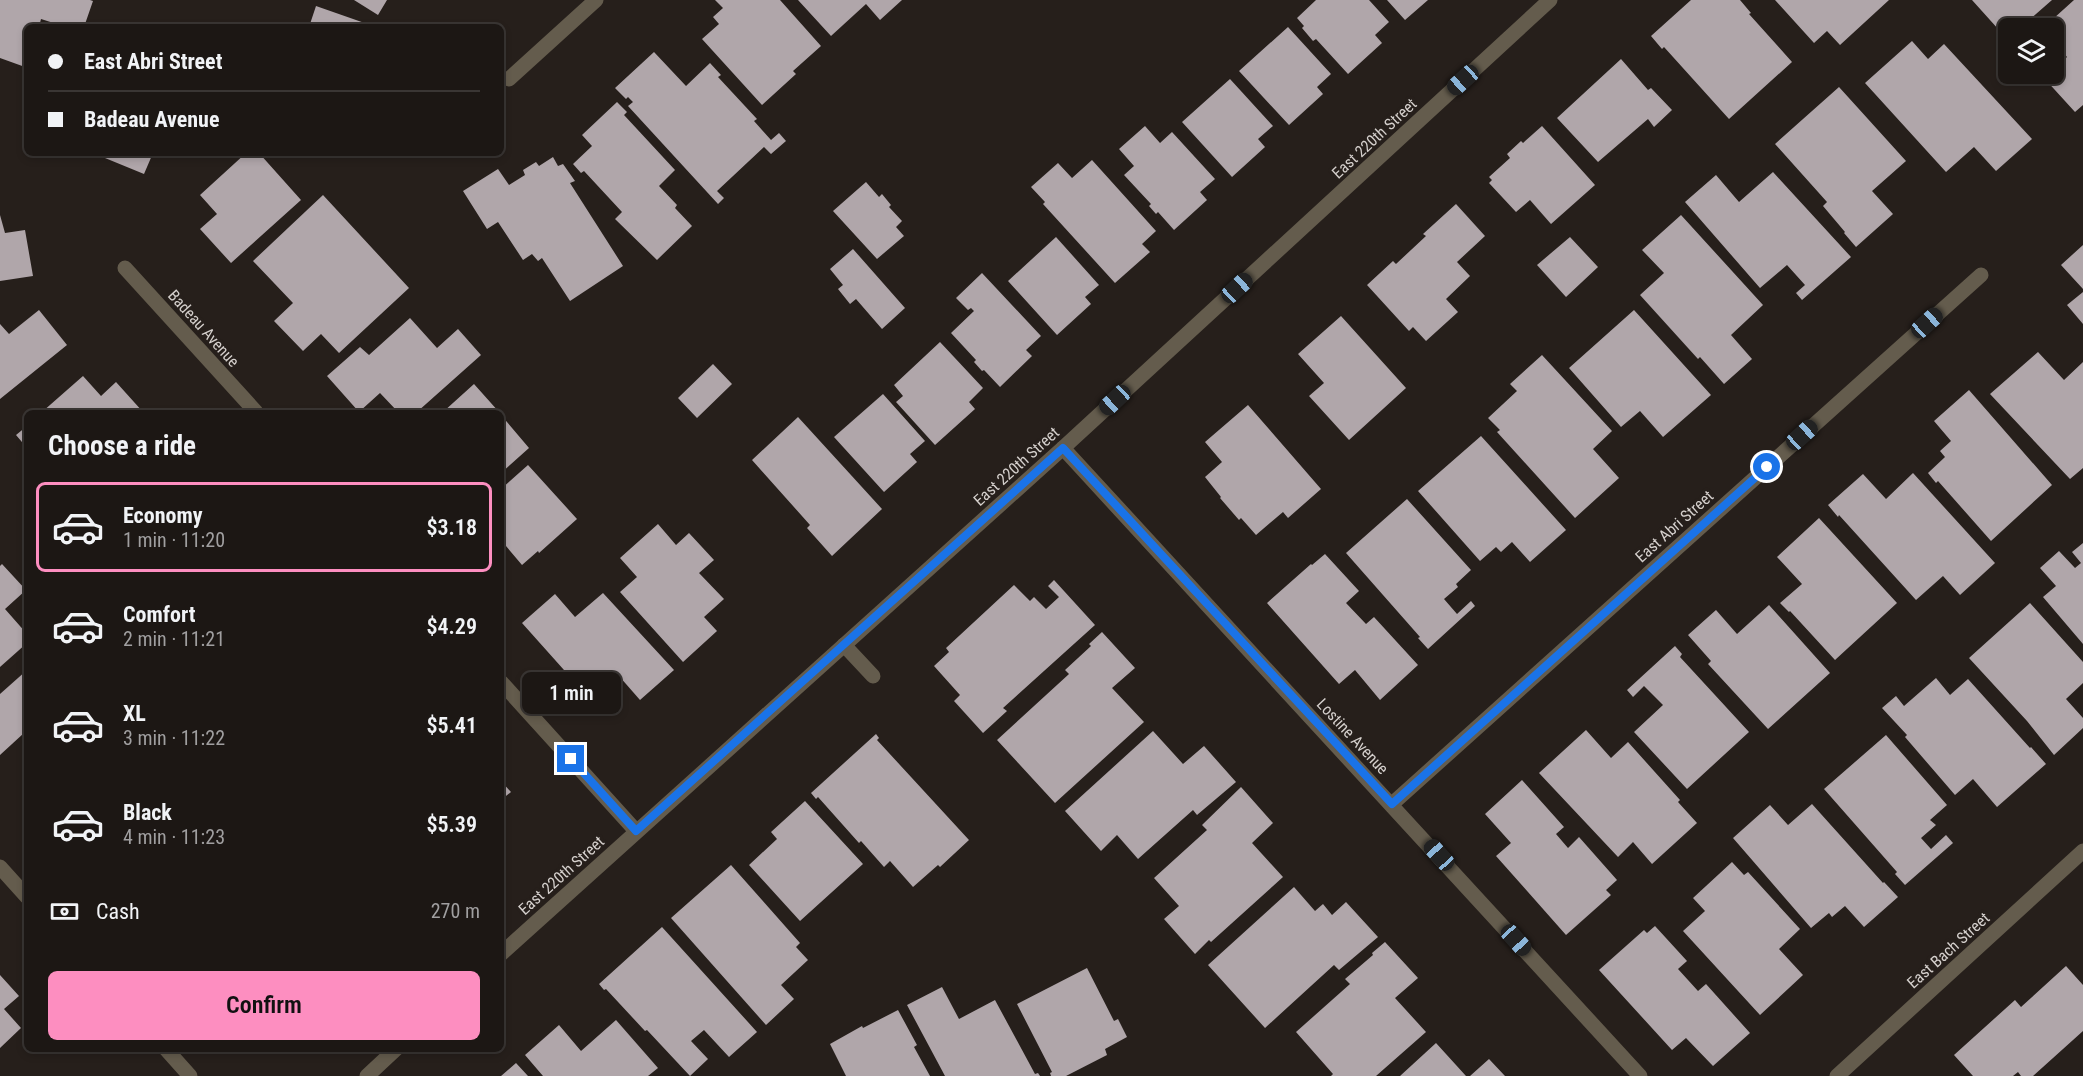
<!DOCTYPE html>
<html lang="en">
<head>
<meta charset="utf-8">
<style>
  body { margin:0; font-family:"Roboto Condensed",sans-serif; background:#25201d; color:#f1f3f6; height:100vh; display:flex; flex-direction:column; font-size:22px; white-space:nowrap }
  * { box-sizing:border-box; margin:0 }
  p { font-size:20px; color:#a09fa0 }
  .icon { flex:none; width:33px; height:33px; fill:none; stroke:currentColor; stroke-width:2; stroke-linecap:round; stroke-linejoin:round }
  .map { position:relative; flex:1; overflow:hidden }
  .side { position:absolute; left:24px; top:410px; width:480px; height:642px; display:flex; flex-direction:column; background:#1c1714; border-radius:9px; box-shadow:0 3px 9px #0003,0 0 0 2px #3a3634 }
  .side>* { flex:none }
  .guide { position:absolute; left:24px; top:24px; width:480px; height:132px; border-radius:9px; box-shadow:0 3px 9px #0003,0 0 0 2px #3a3634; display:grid; align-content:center; height:132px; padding:0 24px; background:#1c1714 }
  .controls { position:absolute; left:1998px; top:18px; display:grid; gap:12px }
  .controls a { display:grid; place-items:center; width:66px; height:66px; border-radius:9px; background:#1c1714; box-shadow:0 3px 9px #0003,0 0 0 2px #3a3634; font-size:30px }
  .end { position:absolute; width:27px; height:27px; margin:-14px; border:8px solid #1a73e8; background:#fff; box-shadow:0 0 0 3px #fff }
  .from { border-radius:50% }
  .bubble { position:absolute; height:42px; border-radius:9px; background:#1c1714; box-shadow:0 3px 9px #0003,0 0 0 2px #3a3634; font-size:20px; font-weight:600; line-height:42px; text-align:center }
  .car { position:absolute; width:18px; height:36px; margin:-18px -9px; border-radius:8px; box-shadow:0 0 4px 2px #0007; background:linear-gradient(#222 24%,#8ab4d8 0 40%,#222 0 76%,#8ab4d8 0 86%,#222 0) }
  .guide b { display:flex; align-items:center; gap:21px; height:57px; font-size:22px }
  .guide b+b { border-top:2px solid #3a3634 }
  .guide i { width:15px; height:15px; background:#f1f3f6 }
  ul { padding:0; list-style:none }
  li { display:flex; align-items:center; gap:18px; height:90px; margin:0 12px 9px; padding:0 12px; border:3px solid transparent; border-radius:9px }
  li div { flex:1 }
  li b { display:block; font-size:22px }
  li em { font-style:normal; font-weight:600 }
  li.current { border-color:#fd8ec0 }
  li>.icon { width:54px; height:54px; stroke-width:1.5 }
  h2 { padding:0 24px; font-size:27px; line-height:72px }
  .pay { display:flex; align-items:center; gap:15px; height:66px; padding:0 24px; font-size:22px }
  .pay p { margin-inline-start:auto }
  .button { display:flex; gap:12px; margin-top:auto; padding:12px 24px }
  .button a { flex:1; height:69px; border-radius:9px; background:#fd8ec0; color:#111; font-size:24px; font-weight:600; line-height:69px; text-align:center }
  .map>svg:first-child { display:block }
  .building { fill:#b0a6aa }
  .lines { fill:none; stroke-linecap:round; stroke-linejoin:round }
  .service { stroke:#645c4d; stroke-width:15 }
  .minor { stroke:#645c4d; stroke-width:15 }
  .tertiary { stroke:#645c4d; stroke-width:15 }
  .route { stroke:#1a73e8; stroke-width:8 }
  .labels { text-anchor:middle; stroke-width:6; stroke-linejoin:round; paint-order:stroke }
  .street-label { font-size:16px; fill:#d5d0cd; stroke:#261f1b }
</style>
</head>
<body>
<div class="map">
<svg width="2083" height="1076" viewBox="0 0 2083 1076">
  <rect width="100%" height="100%" fill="#261f1b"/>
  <path class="building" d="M0 0H90L93 1 84 27H66L41 19 39 27H27V60L25 67 0 58Z
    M354 0H387L378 15Z
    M715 0H780L821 46 793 71 796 74 762 105 702 39 719 24 713 17 723 8Z
    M798 0H902L880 20 866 4 831 36Z
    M1316 0H1369L1389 22 1375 35 1382 43 1348 74 1316 39 1313 41 1302 28 1304 26 1297 18Z
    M1387 0H1428L1405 20Z
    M1691 0H1740L1751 13 1749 14 1792 62 1729 119 1664 47 1662 49 1651 36Z
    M1775 0H1889L1840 45 1827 31 1814 43Z
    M1972 0H2052L2020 28H2008V40Z
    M2074 0H2083V105L2075 112 2044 78 2049 74H2054V69L2067 57 2054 42V28H2043Z
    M316 6 376 27H309Z
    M1288 27 1331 74 1317 87 1323 94 1289 125 1239 71Z
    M1912 41 1928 59 1944 44 2032 139 1996 171 1974 147 1946 172 1865 83Z
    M654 52 686 86 710 63 721 75 718 77 757 119 754 121 771 140 779 133 786 141 771 154 764 147 717 191 724 198 718 204 628 106 633 102 628 97 626 99 615 88Z
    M1621 59 1648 90 1651 88 1672 110 1654 127 1648 119 1598 162 1557 118Z
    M1230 79 1273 126 1258 139 1265 147 1232 177 1182 122Z
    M1839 87 1906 161 1872 191 1893 214 1856 247 1844 233 1845 232 1823 206 1827 202 1775 144Z
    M617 102 627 112 624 115 675 170 659 186 677 205 675 208 692 226 657 260 615 219 622 212 584 171 581 173 573 164 592 146 582 135Z
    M1145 126 1160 143 1172 132 1215 179 1200 192 1207 200 1174 230 1158 212 1156 214 1149 206 1151 204 1124 175 1134 166 1119 149Z
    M1542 126 1595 185 1551 224 1530 200 1516 212 1489 183 1492 180 1489 177 1510 158 1507 154 1521 141 1523 143Z
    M108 153H153L144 174 105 158Z
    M246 153H259L301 200 231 263 200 229 217 214 200 195Z
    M553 157 558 166 563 164 575 181 570 183 623 266 570 301 542 258 538 261 532 254 523 260 498 222 487 229 463 191 498 169 509 185 525 175 523 170 536 162 539 166Z
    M1092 160 1156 231 1142 244 1150 252 1115 283 1043 204 1045 202 1031 187 1058 163 1072 178Z
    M1773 172 1851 257 1802 300 1796 293 1805 285 1787 265 1760 288 1685 202 1716 175 1739 202Z
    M866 182 879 197 882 194 891 205 889 207 902 221 896 227 904 236 877 259 833 211Z
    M323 195 409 288 339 353 321 334 303 351 274 321 293 303 253 261Z
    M1456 204 1485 236 1457 262 1470 276 1446 299 1458 312 1426 341 1413 327 1409 331 1367 285 1393 261 1396 264 1426 236 1423 234Z
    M0 215 5 233 25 230 33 276 0 281Z
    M1681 215 1763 305 1731 335 1752 359 1724 384 1700 357 1698 359 1640 295 1664 273 1642 250Z
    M1056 237 1099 285 1085 297 1091 304 1057 335 1008 281Z
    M1570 237 1598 267 1566 297 1537 265Z
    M2083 245V289L2061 265Z
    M853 249 905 308 882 329 856 299 850 304 838 289 843 285 830 269Z
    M982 273 1041 336 1026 350 1032 356 1000 387 984 370 982 371 974 362 976 360 951 333 974 311 971 308 968 310 956 298Z
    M2083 292V324L2067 305Z
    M39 310 67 345 0 399V324L9 334Z
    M1634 310 1711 395 1663 437 1640 411 1621 427 1569 368Z
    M1341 316 1406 388 1349 440 1309 396 1324 383 1298 354Z
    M410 318 437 348 458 329 481 355 417 412H398L380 393 359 412 327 376 360 347 369 355Z
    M940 342 983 388 969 402 975 409 935 445 896 402 903 396 894 385Z
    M2038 352 2064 380 2083 362V468L2070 479 1990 394Z
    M1542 355 1612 431 1593 449 1619 478 1575 518 1497 432 1500 430 1488 418 1517 391 1510 384Z
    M713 364 732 384 697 418 678 398Z
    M83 376 101 396 116 382 143 412H42Z
    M474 384 499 412H443Z
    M1969 390 2052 485 1991 541 1938 481 1936 483 1928 473 1945 457 1940 451 1951 441 1934 421Z
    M883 394 925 441 910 454 917 462 884 492 834 437Z
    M1248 405 1321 489 1288 518 1283 512 1256 535 1241 518 1239 520 1220 498 1221 497 1205 477 1222 462 1205 442Z
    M501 415 529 448 501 473Z
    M798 417 882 509 832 556 807 528 810 525 752 460Z
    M27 426V448L16 435Z
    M1481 436 1566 530 1530 562 1512 542 1501 552 1496 547 1480 561 1418 491Z
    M528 465 577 519 539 553 538 551 522 565 506 546 501 551V489Z
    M1913 473 1995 563 1960 595 1943 576 1916 600 1839 515 1838 517 1828 505 1863 474 1886 499Z
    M1407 499 1471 570 1456 584 1458 587 1444 599 1457 614 1471 601 1475 606 1428 649 1418 638 1420 637 1346 553Z
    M1819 518 1897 603 1835 660 1790 611 1789 612 1780 603 1802 584 1777 557Z
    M658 524 676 545 689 533 714 560 699 573 724 599 704 617 717 631 683 662 620 592 637 577 620 558Z
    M2083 543V644L2043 597 2056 586 2040 568 2059 551 2075 568 2081 563 2072 552Z
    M1325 554 1359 591 1346 603 1366 624 1374 617 1418 665 1380 700 1355 670 1339 684 1267 603 1311 564 1312 565Z
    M2 564 26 590 5 609 27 634V643L0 667V566Z
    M1054 580 1095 625 1003 708 1007 711 983 733 954 701 960 695 934 666 949 652 946 648 1014 585 1030 601 1034 597 1046 609 1059 597 1048 586Z
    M603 593 674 670 640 700 619 676 610 684 608 681 589 698 522 623 555 594 575 617Z
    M2030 603 2083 662V683L2066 699 2083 718V728L2054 755 2027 721 1969 658Z
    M1769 605 1830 673 1768 729 1708 664 1711 661 1688 635 1716 610 1737 634Z
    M1102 632 1135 668 1112 688 1144 722 1055 803 997 740 1069 674 1065 670 1091 646 1089 644Z
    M1675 646 1682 654 1680 657 1749 732 1687 789 1634 732 1663 705 1644 686 1633 697 1627 690Z
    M27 670V736L24 733 0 755V694Z
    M1936 678 1950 695 1968 679 2030 748 2031 747 2046 764 1997 807 1973 779 1955 795 1905 737 1907 735 1882 708 1896 696 1904 706Z
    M1586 730 1611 758 1628 742 1680 800 1678 802 1697 823 1652 864 1633 842 1618 857 1539 773Z
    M1153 731 1183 764 1204 746 1236 782 1197 815 1193 810 1138 859 1117 835 1101 851 1065 811Z
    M876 734 879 738 877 740 969 840 940 867 938 865 913 887 890 861 884 867 861 841 859 843 818 797 816 799 811 793Z
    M1886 735 1947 805 1930 820 1936 825 1921 838 1931 849 1946 835 1953 843 1905 885 1895 874 1897 872 1824 789Z
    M1522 780 1564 827 1556 834 1568 848 1579 837 1617 880 1606 890 1611 895 1566 935 1496 856 1511 843 1485 814Z
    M501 781 511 792 501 800Z
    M1241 787 1273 823 1252 843 1283 877 1211 942 1209 940 1195 954 1164 919 1179 906 1154 878 1207 830 1202 825Z
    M805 801 863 864 800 921 749 865 777 839 771 832Z
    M1812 804 1883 883 1884 882 1898 897 1864 927 1845 906 1832 917 1829 913 1811 928 1733 838 1770 805 1788 825Z
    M1732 862 1744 875 1748 872 1800 929 1779 949 1803 975 1760 1015 1683 931 1705 911 1693 898Z
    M731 865 800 943 796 947 808 960 781 985 794 999 766 1025 671 918Z
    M1294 887 1315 911 1323 904 1332 915 1346 902 1378 937 1339 970 1334 965 1265 1028 1208 965Z
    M1655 926 1687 961 1678 969 1698 991 1706 984 1750 1033 1713 1066 1686 1038 1672 1050 1599 970 1644 930 1647 933Z
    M662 927 757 1032 729 1057 704 1030 691 1041 708 1059 690 1076 647 1030 645 1031 606 989 604 990 599 984Z
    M1385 942 1418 978 1395 998 1426 1032 1376 1076H1331L1333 1074 1296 1032 1350 984 1345 979 1373 955 1372 953Z
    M2066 966 2083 985V1031L2033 1076H2021L2018 1072 2013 1076H1973L1954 1055 2015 1000 2021 1007Z
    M1087 968 1114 1021 1118 1019 1127 1037 1105 1049 1107 1055 1066 1076H1051L1050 1073 1052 1072 1017 1004Z
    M0 975 19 996 4 1009 21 1028 0 1048Z
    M942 987 959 1019 995 1000 1035 1074 1038 1073 1040 1076H945L907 1005Z
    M898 1010 917 1045 914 1047 930 1076H846L830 1044 862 1026 863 1028Z
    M616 1020 658 1068 648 1076H543L525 1055 559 1025 581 1051Z
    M1436 1043 1466 1076H1400Z
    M1489 1059 1505 1076H1470Z
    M516 1063 528 1076H501Z"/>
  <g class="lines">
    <path class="service" d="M844 645 873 676"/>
    <path class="minor" d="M509 79 596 0
      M125 268 256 412
      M1063 448 1640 1076
      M501 682 636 831
      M1392 804 1981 275
      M0 867 27 897
      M165 1048 190 1076
      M1837 1076 2083 851"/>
    <path class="tertiary" d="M501 954 1063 448 1550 0
      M367 1076 397 1048"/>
  </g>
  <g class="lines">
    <path class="route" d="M571 759 636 831 1063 448 1392 804 1767 467"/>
  </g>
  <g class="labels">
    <g class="street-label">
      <text transform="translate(1374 138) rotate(-43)" y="6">East 220th Street</text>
      <text transform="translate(204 328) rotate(48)" y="6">Badeau Avenue</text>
      <text transform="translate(1016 466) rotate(-42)" y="6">East 220th Street</text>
      <text transform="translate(1674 526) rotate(-42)" y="6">East Abri Street</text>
      <text transform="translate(1353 736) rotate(47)" y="6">Lostine Avenue</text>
      <text transform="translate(561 875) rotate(-42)" y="6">East 220th Street</text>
      <text transform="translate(1948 950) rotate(-42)" y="6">East Bach Street</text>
    </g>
  </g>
</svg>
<div class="controls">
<a><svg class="icon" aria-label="layers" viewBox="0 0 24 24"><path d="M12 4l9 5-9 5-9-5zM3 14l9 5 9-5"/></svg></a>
</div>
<i class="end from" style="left:1767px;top:467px"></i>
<i class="end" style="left:571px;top:759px"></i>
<div class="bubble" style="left:522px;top:672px;width:99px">1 min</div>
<i class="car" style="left:1463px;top:80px;rotate:228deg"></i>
<i class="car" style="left:1237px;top:288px;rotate:47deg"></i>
<i class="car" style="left:1927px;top:323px;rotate:48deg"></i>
<i class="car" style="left:1115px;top:400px;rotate:227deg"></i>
<i class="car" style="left:1802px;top:435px;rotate:48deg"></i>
<i class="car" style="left:1439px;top:855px;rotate:318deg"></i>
<i class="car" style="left:1516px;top:940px;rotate:138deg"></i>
<div class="guide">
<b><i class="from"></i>East Abri Street</b>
<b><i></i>Badeau Avenue</b>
</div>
<section class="side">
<h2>Choose a ride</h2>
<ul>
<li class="current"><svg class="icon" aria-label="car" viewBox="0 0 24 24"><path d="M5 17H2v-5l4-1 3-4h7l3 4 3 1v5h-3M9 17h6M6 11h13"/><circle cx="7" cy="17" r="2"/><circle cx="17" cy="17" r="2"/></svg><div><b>Economy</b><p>1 min · 11:20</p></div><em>$3.18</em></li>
<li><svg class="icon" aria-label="car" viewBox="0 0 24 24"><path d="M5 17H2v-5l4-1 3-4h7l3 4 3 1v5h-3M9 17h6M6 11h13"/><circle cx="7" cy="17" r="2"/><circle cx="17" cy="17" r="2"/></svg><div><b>Comfort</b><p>2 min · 11:21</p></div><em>$4.29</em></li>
<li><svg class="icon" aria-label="car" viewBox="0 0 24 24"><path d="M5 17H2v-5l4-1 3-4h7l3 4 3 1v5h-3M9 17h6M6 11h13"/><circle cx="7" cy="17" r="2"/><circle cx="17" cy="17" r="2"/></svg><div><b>XL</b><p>3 min · 11:22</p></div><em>$5.41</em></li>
<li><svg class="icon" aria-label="car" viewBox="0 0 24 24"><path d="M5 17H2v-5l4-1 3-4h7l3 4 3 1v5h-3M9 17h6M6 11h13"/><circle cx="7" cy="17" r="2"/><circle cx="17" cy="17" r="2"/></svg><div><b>Black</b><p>4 min · 11:23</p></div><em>$5.39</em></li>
</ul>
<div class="pay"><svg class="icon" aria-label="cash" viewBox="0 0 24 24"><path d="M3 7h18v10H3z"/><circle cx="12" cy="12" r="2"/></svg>Cash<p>270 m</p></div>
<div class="button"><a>Confirm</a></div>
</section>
</div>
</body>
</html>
